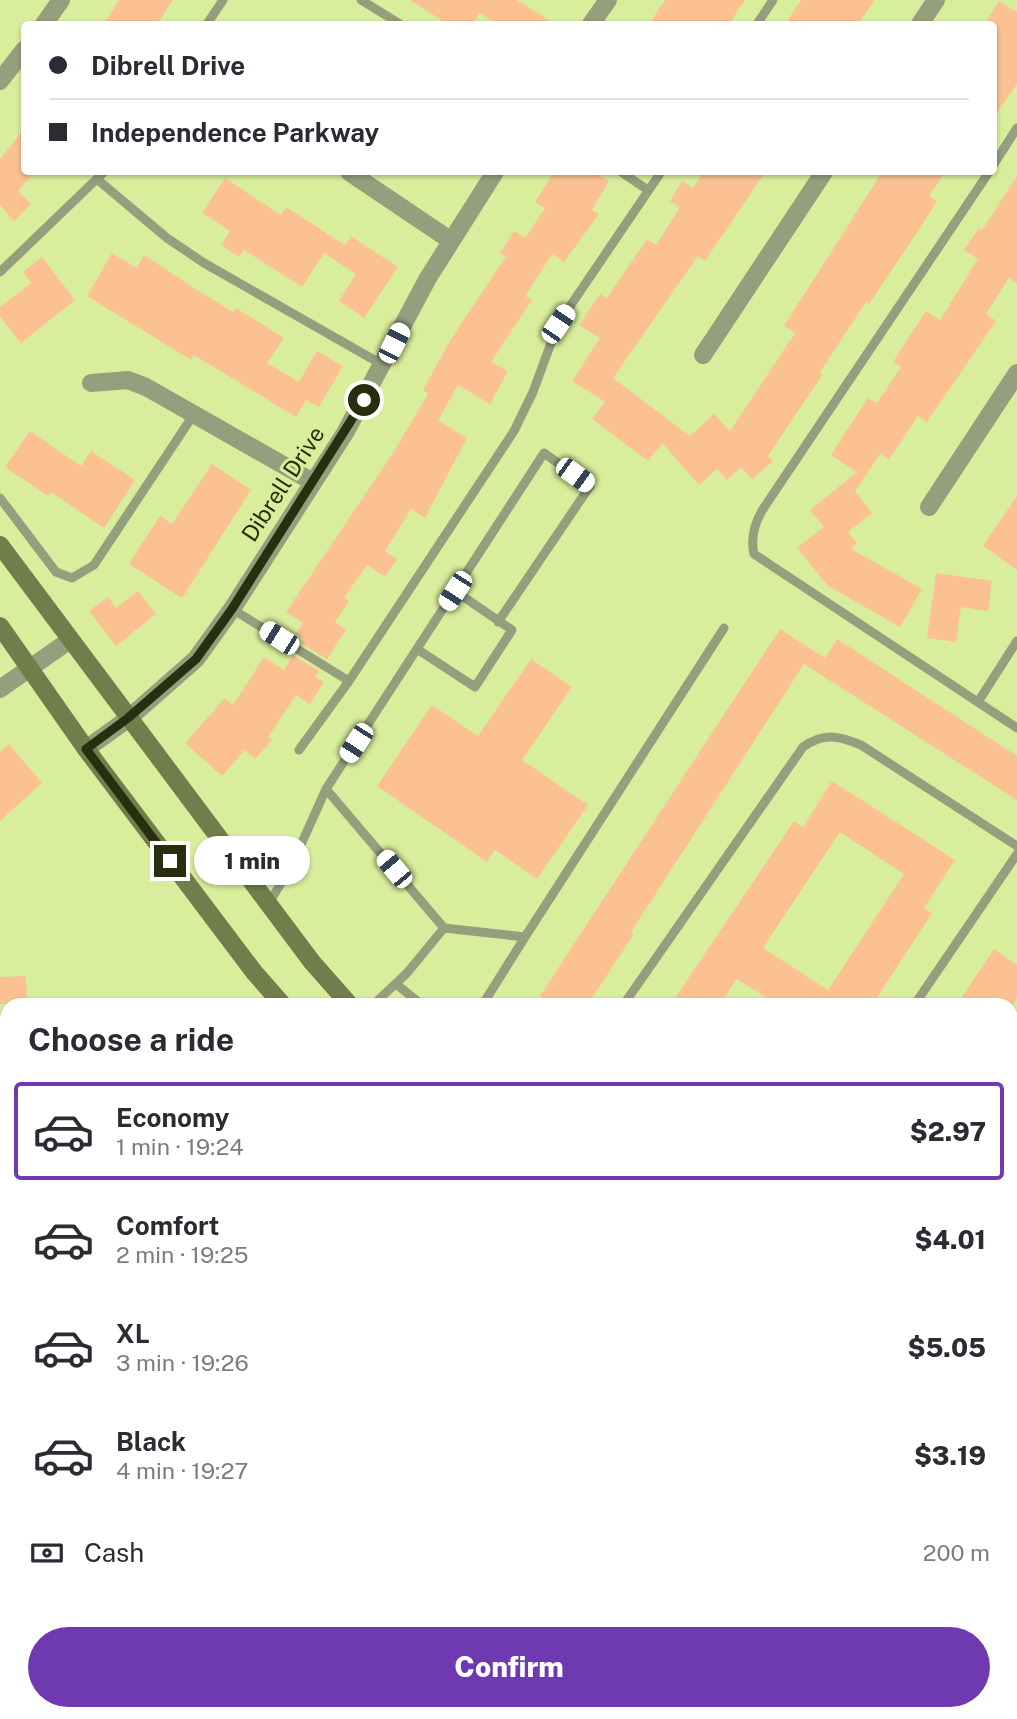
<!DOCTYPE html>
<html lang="en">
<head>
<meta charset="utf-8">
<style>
  body { margin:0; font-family:"Public Sans",sans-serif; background:#f2f2f3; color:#2b2b33; height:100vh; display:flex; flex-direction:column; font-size:26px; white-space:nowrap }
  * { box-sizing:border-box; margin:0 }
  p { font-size:23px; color:#7c7c81 }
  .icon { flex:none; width:38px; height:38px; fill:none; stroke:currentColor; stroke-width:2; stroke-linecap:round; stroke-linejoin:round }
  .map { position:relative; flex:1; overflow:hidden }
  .details { position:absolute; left:0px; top:998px; width:1018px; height:723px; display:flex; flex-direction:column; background:#fff; border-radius:21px 21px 0 0; box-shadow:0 2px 5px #0004 }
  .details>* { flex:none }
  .hud { position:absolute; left:21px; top:21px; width:976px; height:154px; border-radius:7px; box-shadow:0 2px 5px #0004; display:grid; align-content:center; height:154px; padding:0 28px; background:#fff }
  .end { position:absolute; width:32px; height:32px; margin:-16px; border:9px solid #282f0e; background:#fff; box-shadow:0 0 0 4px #fff }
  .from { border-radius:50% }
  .bubble { position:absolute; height:49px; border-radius:24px; background:#fff; box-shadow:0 2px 5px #0004; font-size:23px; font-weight:800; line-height:49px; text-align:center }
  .car { position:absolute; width:21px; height:42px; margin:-21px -10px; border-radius:9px; box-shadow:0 0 5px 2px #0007; background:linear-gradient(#fff 24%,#345 0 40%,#fff 0 76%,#345 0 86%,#fff 0) }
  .hud b { display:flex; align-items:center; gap:24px; height:66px; font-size:26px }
  .hud b+b { border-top:2px solid #e1e1e2 }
  .hud i { width:18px; height:18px; background:#2b2b33 }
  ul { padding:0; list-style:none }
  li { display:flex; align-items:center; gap:21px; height:98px; margin:0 14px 10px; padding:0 14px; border:4px solid transparent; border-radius:7px }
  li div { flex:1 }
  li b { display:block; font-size:26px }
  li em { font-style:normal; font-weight:800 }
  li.on { border-color:#6f3ab1 }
  li>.icon { width:63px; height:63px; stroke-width:1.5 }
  h2 { padding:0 28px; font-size:32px; line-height:84px }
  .pay { display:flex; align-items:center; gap:18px; height:77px; padding:0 28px; font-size:26px }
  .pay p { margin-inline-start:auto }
  .action { display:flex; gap:14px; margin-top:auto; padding:14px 28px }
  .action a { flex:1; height:80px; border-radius:42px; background:#6f3ab1; color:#fff; font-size:28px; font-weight:800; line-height:80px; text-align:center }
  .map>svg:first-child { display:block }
  .building { fill:#fbc192; fill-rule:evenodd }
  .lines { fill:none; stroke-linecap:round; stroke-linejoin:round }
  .lane { stroke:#959e7d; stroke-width:9 }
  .street { stroke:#959e7d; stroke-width:18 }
  .secondary { stroke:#717d4b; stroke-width:18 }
  .route { stroke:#282f0e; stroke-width:9 }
  .labels { text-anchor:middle; stroke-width:6; stroke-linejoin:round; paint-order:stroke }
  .street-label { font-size:23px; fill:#282f0e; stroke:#d9ee9c }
</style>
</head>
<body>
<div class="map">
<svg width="1017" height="1719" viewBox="0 0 1017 1719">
  <rect width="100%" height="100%" fill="#d9ee9c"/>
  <path class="building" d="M119 0H173L157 24H104Z
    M410 0H517L555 24H498L480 13 472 24H447Z
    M665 0H745L729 24H649Z
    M801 0H875L858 24H785Z
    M999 1 1017 12V84L994 117V24H985Z
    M24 129V172H34L18 191 31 204 14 221 0 205V159Z
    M554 172H594L609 181 592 210 599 214 564 262 552 254 525 296 532 300 491 362 508 371 490 404 458 385 438 420 467 438 425 518 411 509 385 551 397 559 385 577 367 565 344 598 349 601 335 622 346 630 327 659 301 643 304 639 296 633 303 623 286 612 393 453 428 394 423 390 451 339 506 256 500 253 514 231 525 238 545 208 535 202Z
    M703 172H765L705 261 698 256 613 378 690 436 714 414 730 431 795 333 784 326 882 172H945L929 196 937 201 922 225 869 304 866 302 820 372 823 374 768 456 773 461 752 479 741 467 727 480 717 469 699 485 662 443 648 461 592 419 605 402 572 381 600 338 579 325 600 294 607 298 647 239 656 245 680 207 670 201 682 181 693 188Z
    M1017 176V283L1009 278 986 314 996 321 927 422 918 416 889 460 880 454 855 491 872 513 848 532 857 543 851 549 922 589 900 627 828 586 797 548 824 527 810 510 857 472 831 455 868 398 877 403 901 367 893 362 926 311 940 320 978 259 964 250 979 228 982 230Z
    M225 178 281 215 286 207 345 245 351 236 398 267 364 318 339 301 356 274 324 253 302 287 244 250 239 257 221 245 230 231 202 213Z
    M112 253 137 268 144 255 197 290 233 312 236 308 284 338 267 363 299 382 317 351 343 366 319 407 306 400 296 417 194 355 191 360 87 296Z
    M42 257 75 300 21 343 0 317V307L31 283 23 272Z
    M30 431 81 466 91 451 135 480 104 528 51 492 48 496 5 467Z
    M212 464 251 490 182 598 129 564 160 516 172 524Z
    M1017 496V570L983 546Z
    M936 573 992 581 988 611 961 607 956 642 927 638Z
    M138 591 156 614 116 646 89 611 108 597 116 608Z
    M780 629 825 658 837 639 1017 756V800L804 664 631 932 634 934 588 1004H552L540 996Z
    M293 655 319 671 315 677 324 682 310 704 296 695 268 737 272 740 255 759 245 750 222 776 185 743 225 698 233 705 264 657 284 670Z
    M531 659 572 687 522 760 588 805 537 879 495 850 487 862 377 786 432 705 478 736Z
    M9 744 42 783 0 821V752Z
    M832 781 955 860 924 908 932 913 873 1004H776L737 979 720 1004H671L794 821 803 827ZM840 832 904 874 828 990 763 948Z
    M994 949 1017 965V998L1013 1004H957Z
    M26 976 27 1004H0V977Z"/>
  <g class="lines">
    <path class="lane" d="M361 0 400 24
      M207 24 223 0
      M757 24 773 0
      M994 164 1017 128
      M621 172 648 190
      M989 172 765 506C755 521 750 536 754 554L1017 728
      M98 180 167 238 204 263 383 365
      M0 272 104 172
      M0 498 56 572 72 578 94 565 194 414
      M232 609 349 681
      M417 649 475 687 512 630 455 591
      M978 702 1017 641
      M299 750 349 681 514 431 533 392 558 324 661 172
      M269 903 291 867 326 789
      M444 928 525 937 724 628
      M396 984 421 1004
      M374 1004 407 973 444 928 326 789 544 453 590 486 498 622
      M483 1004 525 937
      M624 1004 803 747C824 732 839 736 861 745L1017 846
      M915 1004 1017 854
      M1012 1286 1017 1278
      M0 1309 7 1299
      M1012 1620 1017 1623
      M823 1713 828 1719
      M895 1713 899 1719
      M60 1719 63 1713
      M387 1719 390 1713
      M789 1719 796 1713
      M1011 1719 1017 1711"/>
    <path class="street" d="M44 24 61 0
      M591 24 608 0
      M920 24 936 0
      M0 81 24 50
      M349 172 450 240
      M703 355 824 172
      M91 383 128 380 146 387 313 482
      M929 507 1017 373
      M0 689 70 640
      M86 749 129 718 196 659 232 609 345 433 428 278 495 172
      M0 1109 7 1114
      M0 1558 7 1547
      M648 1713 653 1719
      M223 1719 227 1713
      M568 1719 575 1713"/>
    <path class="secondary" d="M0 545 312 962 349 1004
      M0 626 86 749 254 972 282 1004
      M1012 1479 1017 1483
      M1012 1557 1017 1561"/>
  </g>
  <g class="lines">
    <path class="route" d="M170 861 86 749 128 718 196 659 232 609 364 400"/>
  </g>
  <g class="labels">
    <g class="street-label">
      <text transform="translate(283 484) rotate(-57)" y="8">Dibrell Drive</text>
    </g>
  </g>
</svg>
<i class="end from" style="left:364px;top:400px"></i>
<i class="end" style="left:170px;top:861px"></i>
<div class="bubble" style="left:194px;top:836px;width:116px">1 min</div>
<i class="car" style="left:558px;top:324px;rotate:34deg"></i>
<i class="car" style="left:394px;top:343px;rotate:27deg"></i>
<i class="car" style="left:575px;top:475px;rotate:126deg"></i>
<i class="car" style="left:455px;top:591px;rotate:213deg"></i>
<i class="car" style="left:279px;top:638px;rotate:302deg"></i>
<i class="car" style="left:356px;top:743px;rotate:213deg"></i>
<i class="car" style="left:394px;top:869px;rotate:320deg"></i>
<div class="hud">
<b><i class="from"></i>Dibrell Drive</b>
<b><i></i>Independence Parkway</b>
</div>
<section class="details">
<h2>Choose a ride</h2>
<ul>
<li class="on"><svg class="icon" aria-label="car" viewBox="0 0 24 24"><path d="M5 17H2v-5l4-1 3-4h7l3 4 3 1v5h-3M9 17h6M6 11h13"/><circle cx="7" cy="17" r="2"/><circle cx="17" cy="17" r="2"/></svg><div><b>Economy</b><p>1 min · 19:24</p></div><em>$2.97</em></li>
<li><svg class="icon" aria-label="car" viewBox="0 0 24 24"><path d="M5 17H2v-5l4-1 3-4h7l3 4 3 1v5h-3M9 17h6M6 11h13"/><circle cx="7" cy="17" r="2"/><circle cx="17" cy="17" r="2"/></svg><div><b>Comfort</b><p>2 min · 19:25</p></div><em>$4.01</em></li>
<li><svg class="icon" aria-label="car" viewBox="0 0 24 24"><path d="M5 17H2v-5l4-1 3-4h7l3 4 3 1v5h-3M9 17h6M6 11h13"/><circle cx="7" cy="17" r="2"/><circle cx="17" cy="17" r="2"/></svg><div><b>XL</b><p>3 min · 19:26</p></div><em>$5.05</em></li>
<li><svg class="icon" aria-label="car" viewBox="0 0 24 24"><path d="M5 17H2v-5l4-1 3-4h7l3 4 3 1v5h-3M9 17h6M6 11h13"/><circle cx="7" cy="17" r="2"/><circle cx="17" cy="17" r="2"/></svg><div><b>Black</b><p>4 min · 19:27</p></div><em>$3.19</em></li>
</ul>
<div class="pay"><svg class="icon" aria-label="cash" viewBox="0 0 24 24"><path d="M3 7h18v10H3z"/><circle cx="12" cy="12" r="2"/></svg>Cash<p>200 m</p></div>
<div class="action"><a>Confirm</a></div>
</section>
</div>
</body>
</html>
